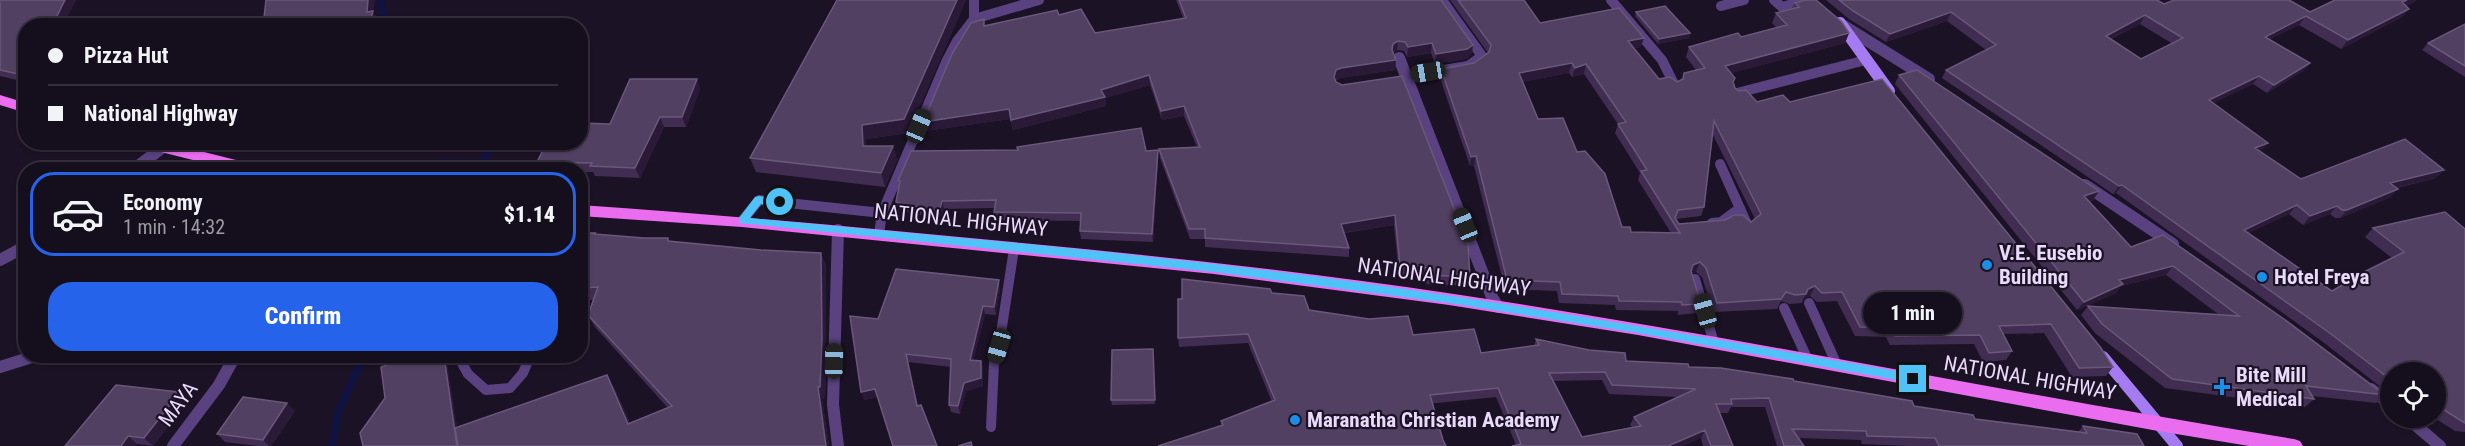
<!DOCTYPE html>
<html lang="en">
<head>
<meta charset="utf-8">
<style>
  body { margin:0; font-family:"Roboto Condensed",sans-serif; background:#1e1725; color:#f1f3f6; height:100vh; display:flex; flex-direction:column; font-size:22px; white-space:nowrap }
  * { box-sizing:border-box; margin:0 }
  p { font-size:20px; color:#9d9ca3 }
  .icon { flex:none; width:33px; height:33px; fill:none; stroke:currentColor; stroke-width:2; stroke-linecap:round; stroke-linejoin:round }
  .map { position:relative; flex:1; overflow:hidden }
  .side { position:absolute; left:18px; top:162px; width:570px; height:201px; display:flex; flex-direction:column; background:#150e1c; border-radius:24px; box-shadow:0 2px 4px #0004,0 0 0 2px #342e3b }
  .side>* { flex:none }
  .guide { position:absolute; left:18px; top:18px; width:570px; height:132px; border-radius:24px; box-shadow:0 2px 4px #0004,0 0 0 2px #342e3b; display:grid; align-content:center; height:132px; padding:0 30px; background:#150e1c }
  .tools { position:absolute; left:2380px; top:362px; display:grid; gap:12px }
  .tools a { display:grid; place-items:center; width:66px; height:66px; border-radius:50%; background:#150e1c; box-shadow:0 2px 4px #0004,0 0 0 2px #342e3b; font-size:30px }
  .end { position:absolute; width:27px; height:27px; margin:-14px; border:8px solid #4fc3f7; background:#111; box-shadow:0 0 0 3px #111 }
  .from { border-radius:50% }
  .bubble { position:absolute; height:42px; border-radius:21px; background:#150e1c; box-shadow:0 2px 4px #0004,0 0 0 2px #342e3b; font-size:20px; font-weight:800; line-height:42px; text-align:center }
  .car { position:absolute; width:18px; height:36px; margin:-18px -9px; border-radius:8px; box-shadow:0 0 4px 2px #0007; background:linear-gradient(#222 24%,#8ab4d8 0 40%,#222 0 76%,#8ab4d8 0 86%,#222 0) }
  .guide b { display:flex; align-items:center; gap:21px; height:57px; font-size:22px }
  .guide b+b { border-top:2px solid #342e3b }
  .guide i { width:15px; height:15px; background:#f1f3f6 }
  ul { padding:10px 0 0; list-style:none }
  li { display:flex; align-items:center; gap:18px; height:84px; margin:0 12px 9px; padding:0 18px; border:3px solid transparent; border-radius:24px }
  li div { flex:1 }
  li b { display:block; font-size:22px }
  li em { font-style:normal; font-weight:800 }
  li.active { border-color:#2563eb }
  li>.icon { width:54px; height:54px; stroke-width:1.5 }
  .action { display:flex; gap:12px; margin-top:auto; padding:12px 30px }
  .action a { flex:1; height:69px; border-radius:24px; background:#2563eb; color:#fff; font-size:24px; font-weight:800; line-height:69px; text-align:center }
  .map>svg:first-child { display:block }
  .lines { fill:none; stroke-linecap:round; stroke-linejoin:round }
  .stream { stroke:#101240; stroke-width:8 }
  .lane { stroke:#59427f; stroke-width:10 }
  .street { stroke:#59427f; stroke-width:12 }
  .secondary { stroke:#a57bf1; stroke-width:12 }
  .primary { fill:#ea6def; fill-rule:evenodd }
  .wall { fill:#402d51; fill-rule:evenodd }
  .shaded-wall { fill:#2a1a38 }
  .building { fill:#524063; stroke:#6a587b; stroke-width:1.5; fill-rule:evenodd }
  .route { fill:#4fc3f7 }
  .poi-dot { fill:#1b8ee6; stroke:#1c1225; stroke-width:2 }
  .labels { text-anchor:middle; stroke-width:4.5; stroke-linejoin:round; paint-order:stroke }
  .street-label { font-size:21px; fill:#e9dafb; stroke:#1c1225 }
  .poi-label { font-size:21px; font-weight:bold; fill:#e9dafb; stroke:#1c1225; text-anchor:start }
</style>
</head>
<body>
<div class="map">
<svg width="2465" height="446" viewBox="0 0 2465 446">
  <rect width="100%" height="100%" fill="#1c1225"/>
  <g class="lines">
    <path class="stream" d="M380 0 386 26
      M401 170 441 163 481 164 494 142
      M332 446 338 412 364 356"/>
    <path class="lane" d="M1611 0 1662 60 1674 84
      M1774 0 1782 7 1807 0
      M1721 6 1744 0
      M974 19 1039 0
      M1408 76 1468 66 1482 56 1442 0
      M1737 93 1866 60
      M1720 164 1747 224
      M742 221 759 200 882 213
      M1712 223 1721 222 1740 208
      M879 234 882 213 947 60 957 41 974 19V0
      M1695 279 1714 343
      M1809 303 1837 365
      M1784 308 1808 360
      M458 356 468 374 486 390 510 388 523 373 530 356
      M991 427 994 363 999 346 1014 249"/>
    <path class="street" d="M1844 26 1929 79
      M1399 58 1492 297 1498 307
      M133 170 163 147
      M2085 185 2173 244
      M838 230 833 405 838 446
      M0 260 26 246
      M0 367 35 356
      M2371 389 2391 405
      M2406 417 2440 446
      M173 446 219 385 235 356"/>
    <path class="secondary" d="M1840 23 1889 91
      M2103 357 2177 446"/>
    <path class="primary" d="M0 95 26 103V113L0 105Z
      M134 142H164L256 165 263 170H233L141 147Z
      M580 205C728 215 875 229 1022 243 1167 257 1311 272 1454 294 1735 336 2013 394 2294 439L2300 441 2303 446H2249L2158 431 1638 335 1449 305 1214 274 742 227 580 216Z"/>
  </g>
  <path class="wall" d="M0 0H76L62 26 25 82 0 76Z
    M837 0H966L908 133 866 139V146H893L897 160 885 187 756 172 750 158Z
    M1176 0H1441L1472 54 1465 59 1435 64 1431 53 1407 57 1404 51 1397 50 1393 53 1396 60 1395 70 1340 78 1335 81 1470 277 1468 286 1426 284 1427 278 1399 275 1394 225 1344 233 1349 248V257L1205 247V239H1190L1160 158 1159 149 1197 147 1184 116 1162 120 1150 85 1105 98 1106 106 1013 130 1010 119 925 131 985 25 1059 15 1095 33 1183 18Z
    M1450 0H1524L1540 23 1641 47 1634 48 1659 79 1677 82 1682 80 1684 73 1696 70 1686 57 1689 47 1741 37 1777 28 1772 23 1776 13 1792 8 1795 3 1849 33 1845 43 1731 73 1735 88 1757 102H1790L2113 367 2106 376 2072 377 2044 333 2004 334 2012 351 2006 360 1983 362 1974 344 1890 345 1886 337 1855 336 1837 301 1817 302 1810 296 1804 298 1802 303 1790 304 1781 301 1777 309 1713 312 1702 277 1696 272 1692 273 1701 304 1697 313 1678 315V311L1616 310 1615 305 1559 303 1557 291 1505 289 1474 166H1470L1440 78 1441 69 1474 63 1488 53ZM1569 73 1572 77 1584 74 1618 124 1615 133 1640 173 1638 180 1671 233 1631 232 1622 227 1577 152 1538 119 1522 82ZM1713 135 1755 219 1751 222 1725 220 1679 224 1676 219 1701 216 1704 207Z
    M1826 0H2157L2164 4 2310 12 2335 0H2416L2414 2 2406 6 2409 9 2402 17 2341 49 2299 25 2270 39 2310 63 2303 71 2267 93 2253 84 2213 103 2268 143 2260 152 2301 179 2436 178 2397 188 2391 197 2340 218H2335L2330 214 2303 225 2289 214 2248 233 2332 291 2392 258 2365 237 2373 228 2465 229V432L2455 431 2433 417H2436V372H2391V395L2323 342 2116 193 2113 194 1942 78 1946 70 1986 50 1947 21 1886 42 1849 19ZM2140 24 2173 44 2141 59 2111 39Z
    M1636 12 1690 33 1689 38 1658 44 1635 16Z
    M2465 24V77L2422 50 2428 43Z
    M1899 75 2099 191 2093 200 2089 202 2131 247 2163 235 2385 395 2376 403 2312 396 2314 399 2305 407 2165 388 2095 333 2081 315 2088 306 2218 314 2166 275 2121 286 2116 293 2077 310 1895 84Z
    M697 79 700 89 686 127H664L640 178 595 176 593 172H580V170H541L537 162Z
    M1146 151 1158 158 1153 242 1081 239 1080 231 1081 221 995 220 994 212 995 208 944 209 941 220 898 209 896 202 899 185 898 181Z
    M580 233H595L596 235 761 250 821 253 826 266V351L825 398 822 399 829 446H363L385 398 457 428 614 387 630 423 668 408 595 327 588 315 594 300H584L580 294Z
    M1000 288 996 315 985 314 973 361H981L983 369V386L966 391 960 414 951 412 949 405 951 367 908 362 918 406 937 446 877 397 864 400 878 319Z
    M1272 293 1309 310 1413 335 1481 353 1534 346 1536 339 1626 361 1689 367 1794 381 1975 419 2078 432 2083 426 2144 446H1911L1862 444 1861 440 1798 438 1804 446H1777L1765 407H1731L1728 413H1719L1733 446H1703L1701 438 1516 445 1496 397 1221 425V421L1272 402 1248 343 1179 347 1178 338ZM1602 380 1609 394 1678 397 1634 417 1630 425 1632 427 1582 437 1554 381Z
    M1153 349 1155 404 1112 405 1111 400Z
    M188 401 153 446 137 444 136 446H65Z
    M295 411 271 446H259L225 442 217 434Z"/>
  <path class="shaded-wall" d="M65 0H76L62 26H52Z
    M368 0H375L373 12 378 19 376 26H369L367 12Z
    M957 0H966L908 133 866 139 867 160 863 146 862 125Z
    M2407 0H2416L2414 2 2396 11 2402 2Z
    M2409 9 2402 17 2341 49 2348 40Z
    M1951 12 1947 21 1886 42 1890 34Z
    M2145 15 2140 24 2100 44 2106 36Z
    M2306 16 2299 25 2259 45 2265 37Z
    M1690 33 1689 38 1658 44 1659 39Z
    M1849 33 1845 43 1721 76 1725 66Z
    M1644 38 1641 47 1626 50 1628 41Z
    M1398 41 1397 50 1392 53V50L1393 44Z
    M1432 43 1431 53 1407 57 1408 47Z
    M1473 45 1472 54 1465 59 1435 64 1436 54Z
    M1396 60 1395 70 1340 78 1335 80 1333 87 1334 77 1336 70 1341 68Z
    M1572 63 1569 73 1517 83 1519 73Z
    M2310 63 2303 71 2267 93 2274 85Z
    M1586 64 1584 74 1572 77 1575 68Z
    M26 68V81L25 82 18 74Z
    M1149 75 1150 85 1105 98 1106 106 1013 130 1011 120 1101 90Z
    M2259 76 2253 84 2202 108 2209 100Z
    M697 79 700 89 686 127 682 117Z
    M1184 106V116L1162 120 1161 111Z
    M1009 109 1010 119 925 131 923 122Z
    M660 117 664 127 640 178 635 168Z
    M2268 143 2261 151 2248 157 2255 148Z
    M893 146 897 160 885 187 881 173Z
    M1158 150V158L1153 242 1152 234Z
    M1476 156 1474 166H1470L1471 157Z
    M2444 170 2436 178 2382 191 2390 183Z
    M2122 185 2116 193 2113 194 2119 186Z
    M2398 189 2391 197 2340 218 2347 210Z
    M2099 191 2093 200 2078 205 2084 196Z
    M942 201 944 209 941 220 939 212Z
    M2297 205 2289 214 2237 239 2244 230Z
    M2337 206 2330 214 2303 225 2310 216Z
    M1395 215 1394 225 1340 233 1341 224Z
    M821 253 826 266V351L825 398 822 399 829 446H826L818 387Z
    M1700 262 1696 272 1689 274 1693 265Z
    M2173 266 2166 275 2121 286 2116 293 2077 310 2084 302 2119 280Z
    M999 280 1000 288 996 315 994 307Z
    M1815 286 1810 296 1804 298 1808 289Z
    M983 306 985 314 971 369 970 360Z
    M444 356H446L460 446H457Z
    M981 361 983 369V386L966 391 960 414 958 406 964 383Z
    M607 375 614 387 635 435 628 424Z
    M875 389 878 397 864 400 861 392Z
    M180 392 188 401 153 446 144 438Z
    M287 403 295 411 271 446H269L263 440Z
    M1705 430 1701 438 1684 446H1668Z
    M128 436 137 444 136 446H121Z"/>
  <path class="building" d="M0 0H65L52 26H26V68L18 74 0 70Z
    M266 0H368L367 12 373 11 369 26H263Z
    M837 0H957L904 119 862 125 863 146H893L881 173 750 158Z
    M1179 0H1441L1473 45 1467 49 1436 54 1432 43 1408 47 1405 42 1398 41 1393 44 1392 50 1396 60 1341 68 1336 70 1334 77 1336 82 1342 85 1402 76 1468 244 1470 277 1428 275V268L1400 266 1395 215 1341 224 1349 248 1205 238V229H1189L1159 149 1200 147 1184 106 1161 111 1149 75 1101 90 1105 97 1011 120 1009 109 923 122 952 54 971 23 984 19V26L1057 10 1059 15 1081 9 1095 33 1186 18Z
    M1458 0H1524L1540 23 1619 8 1644 38 1628 41 1659 79 1670 77 1677 82 1683 79 1684 73 1705 68 1689 47 1738 33 1741 37 1787 25 1776 13 1799 7 1795 3 1805 0H1816L1842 22 1849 33 1725 66 1735 78 1733 82 1735 88 1739 91 1746 90 1757 102 1783 95 1790 102 1882 79 2101 348 2113 367 2079 368 2051 324 1999 326 2012 351 1989 353 1980 335 1895 336 1891 328 1860 327 1842 292 1822 293 1815 286 1808 289 1806 294 1795 295 1786 292 1781 299 1717 303 1706 268 1700 262 1693 265 1691 271 1701 304 1682 305 1681 302 1619 301 1618 296 1562 294 1560 282 1507 280 1476 156 1471 157 1441 69 1474 63 1489 52 1491 45ZM1572 63 1575 68 1586 64 1626 122 1618 124 1647 170 1641 171 1680 233 1631 232 1630 227H1622L1605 174 1585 151 1577 152 1563 118 1538 119 1519 73ZM1714 121 1761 214 1751 222 1743 215H1734L1725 220 1679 224 1675 218 1678 210 1704 207Z
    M1839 0H2157L2164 4 2174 0H2289L2310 12 2335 0H2407L2402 2 2409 9 2348 40 2306 16 2265 37 2310 63 2274 85 2259 76 2209 100 2268 143 2255 148 2301 179 2405 139 2444 170 2390 183 2398 189 2347 210H2342L2337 206 2310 216 2297 205 2244 230 2332 291 2366 271 2404 252 2373 228 2445 212 2465 229V423L2436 405V372H2391V380L2331 334 2122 185 2119 186 1946 70 1996 45 1951 12 1890 34 1853 11ZM2145 15 2183 38 2141 59 2106 36Z
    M1665 6 1690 33 1659 39 1636 12Z
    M2465 24V66L2428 43Z
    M1917 70 2099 191 2084 196 2131 247 2163 235 2284 319 2385 395 2306 386 2314 399 2172 379 2102 324 2088 306 2239 316 2173 266 2119 280 2123 284 2084 302 1899 75Z
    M630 79H697L682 117H660L635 168 590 166 592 163 537 162 547 142H580V123L610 124Z
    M1141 128 1146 151 1158 150 1152 234 1080 231 1081 213 994 212 996 200 942 201 939 212 896 202 900 181H898L911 151 1018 150 1017 147Z
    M580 233H595L594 234 644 238H668V241L761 250 821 253 822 339 820 387H818L826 446H458L455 428 607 375 628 424 672 406 588 315 598 287 580 288V278L581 275H580Z
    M896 269 999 280 994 307 983 306 970 360 981 361V378L964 383 958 406 949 405 951 359 906 354 917 406 921 405 937 446H893L875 389 861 392 850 316 878 319Z
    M1182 279 1270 289 1272 293 1304 296 1309 310 1369 319 1408 316 1413 335 1474 329 1481 353 1539 345 1536 339 1589 350 1625 353 1626 361 1688 364 1689 367 1721 368 1793 379 1794 381 1912 401 1914 406 1973 415 1975 419 2087 433 2083 426 2137 434 2144 446H1939L1935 438 1867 436 1866 431 1792 429 1804 446H1784L1769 398 1731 399 1732 404H1716L1733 446H1711L1705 430 1668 446H1512L1521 444 1498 388 1430 395 1443 440 1446 446H1158L1223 425 1221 421 1275 400 1248 334 1178 338V299H1182ZM1605 372 1612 385 1696 389 1634 417 1641 426 1582 437 1549 373Z
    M1153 349 1155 400H1111L1112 350Z
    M412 356H444L457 446H363L360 433 385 398 381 367Z
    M116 385 180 392 144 438 128 436 121 446H65Z
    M243 397 287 403 263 440 217 434Z
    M971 442 972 446H958Z"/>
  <path class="route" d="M759 196 780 199 785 202 780 206 761 204 750 218C905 233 1060 246 1214 264 1448 291 1681 333 1913 374L1918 379 1913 383 1638 333 1449 303 1214 272 739 223V218L755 197Z"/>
  <g class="poi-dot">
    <circle cx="1987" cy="265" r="6"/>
    <circle cx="2262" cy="277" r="6"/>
    <path d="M2219 378h6v6h6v6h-6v6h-6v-6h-6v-6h6z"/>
    <circle cx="1295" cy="420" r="6"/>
  </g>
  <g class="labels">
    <g class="street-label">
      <text transform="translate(961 220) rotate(6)" y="7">NATIONAL HIGHWAY</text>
      <text transform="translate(1444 277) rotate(8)" y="7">NATIONAL HIGHWAY</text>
      <text transform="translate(2030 378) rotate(10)" y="7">NATIONAL HIGHWAY</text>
      <text transform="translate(178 404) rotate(-53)" y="7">MAYA</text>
    </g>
    <g class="poi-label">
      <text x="1999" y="260">V.E. Eusebio<tspan x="1999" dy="24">Building</tspan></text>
      <text x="2274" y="284">Hotel Freya</text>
      <text x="2236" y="382">Bite Mill<tspan x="2236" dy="24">Medical</tspan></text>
      <text x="1307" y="427">Maranatha Christian Academy</text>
    </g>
  </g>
</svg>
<div class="tools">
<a><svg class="icon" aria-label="locate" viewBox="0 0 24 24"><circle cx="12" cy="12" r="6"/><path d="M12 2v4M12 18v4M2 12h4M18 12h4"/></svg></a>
</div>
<i class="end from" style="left:780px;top:202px"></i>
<i class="end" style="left:1913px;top:379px"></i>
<div class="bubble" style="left:1863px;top:292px;width:99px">1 min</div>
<i class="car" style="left:1428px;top:72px;rotate:261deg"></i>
<i class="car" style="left:919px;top:126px;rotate:23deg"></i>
<i class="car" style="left:1465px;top:225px;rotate:338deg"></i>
<i class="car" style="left:1705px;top:311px;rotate:344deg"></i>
<i class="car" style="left:999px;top:346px;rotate:196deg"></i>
<i class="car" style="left:834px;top:361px;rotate:1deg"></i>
<div class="guide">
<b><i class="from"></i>Pizza Hut</b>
<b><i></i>National Highway</b>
</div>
<section class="side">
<ul>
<li class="active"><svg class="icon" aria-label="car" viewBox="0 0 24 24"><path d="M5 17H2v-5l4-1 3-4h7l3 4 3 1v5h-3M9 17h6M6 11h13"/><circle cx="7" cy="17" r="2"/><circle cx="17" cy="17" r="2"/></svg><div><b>Economy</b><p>1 min · 14:32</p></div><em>$1.14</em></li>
</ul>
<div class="action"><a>Confirm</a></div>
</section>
</div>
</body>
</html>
